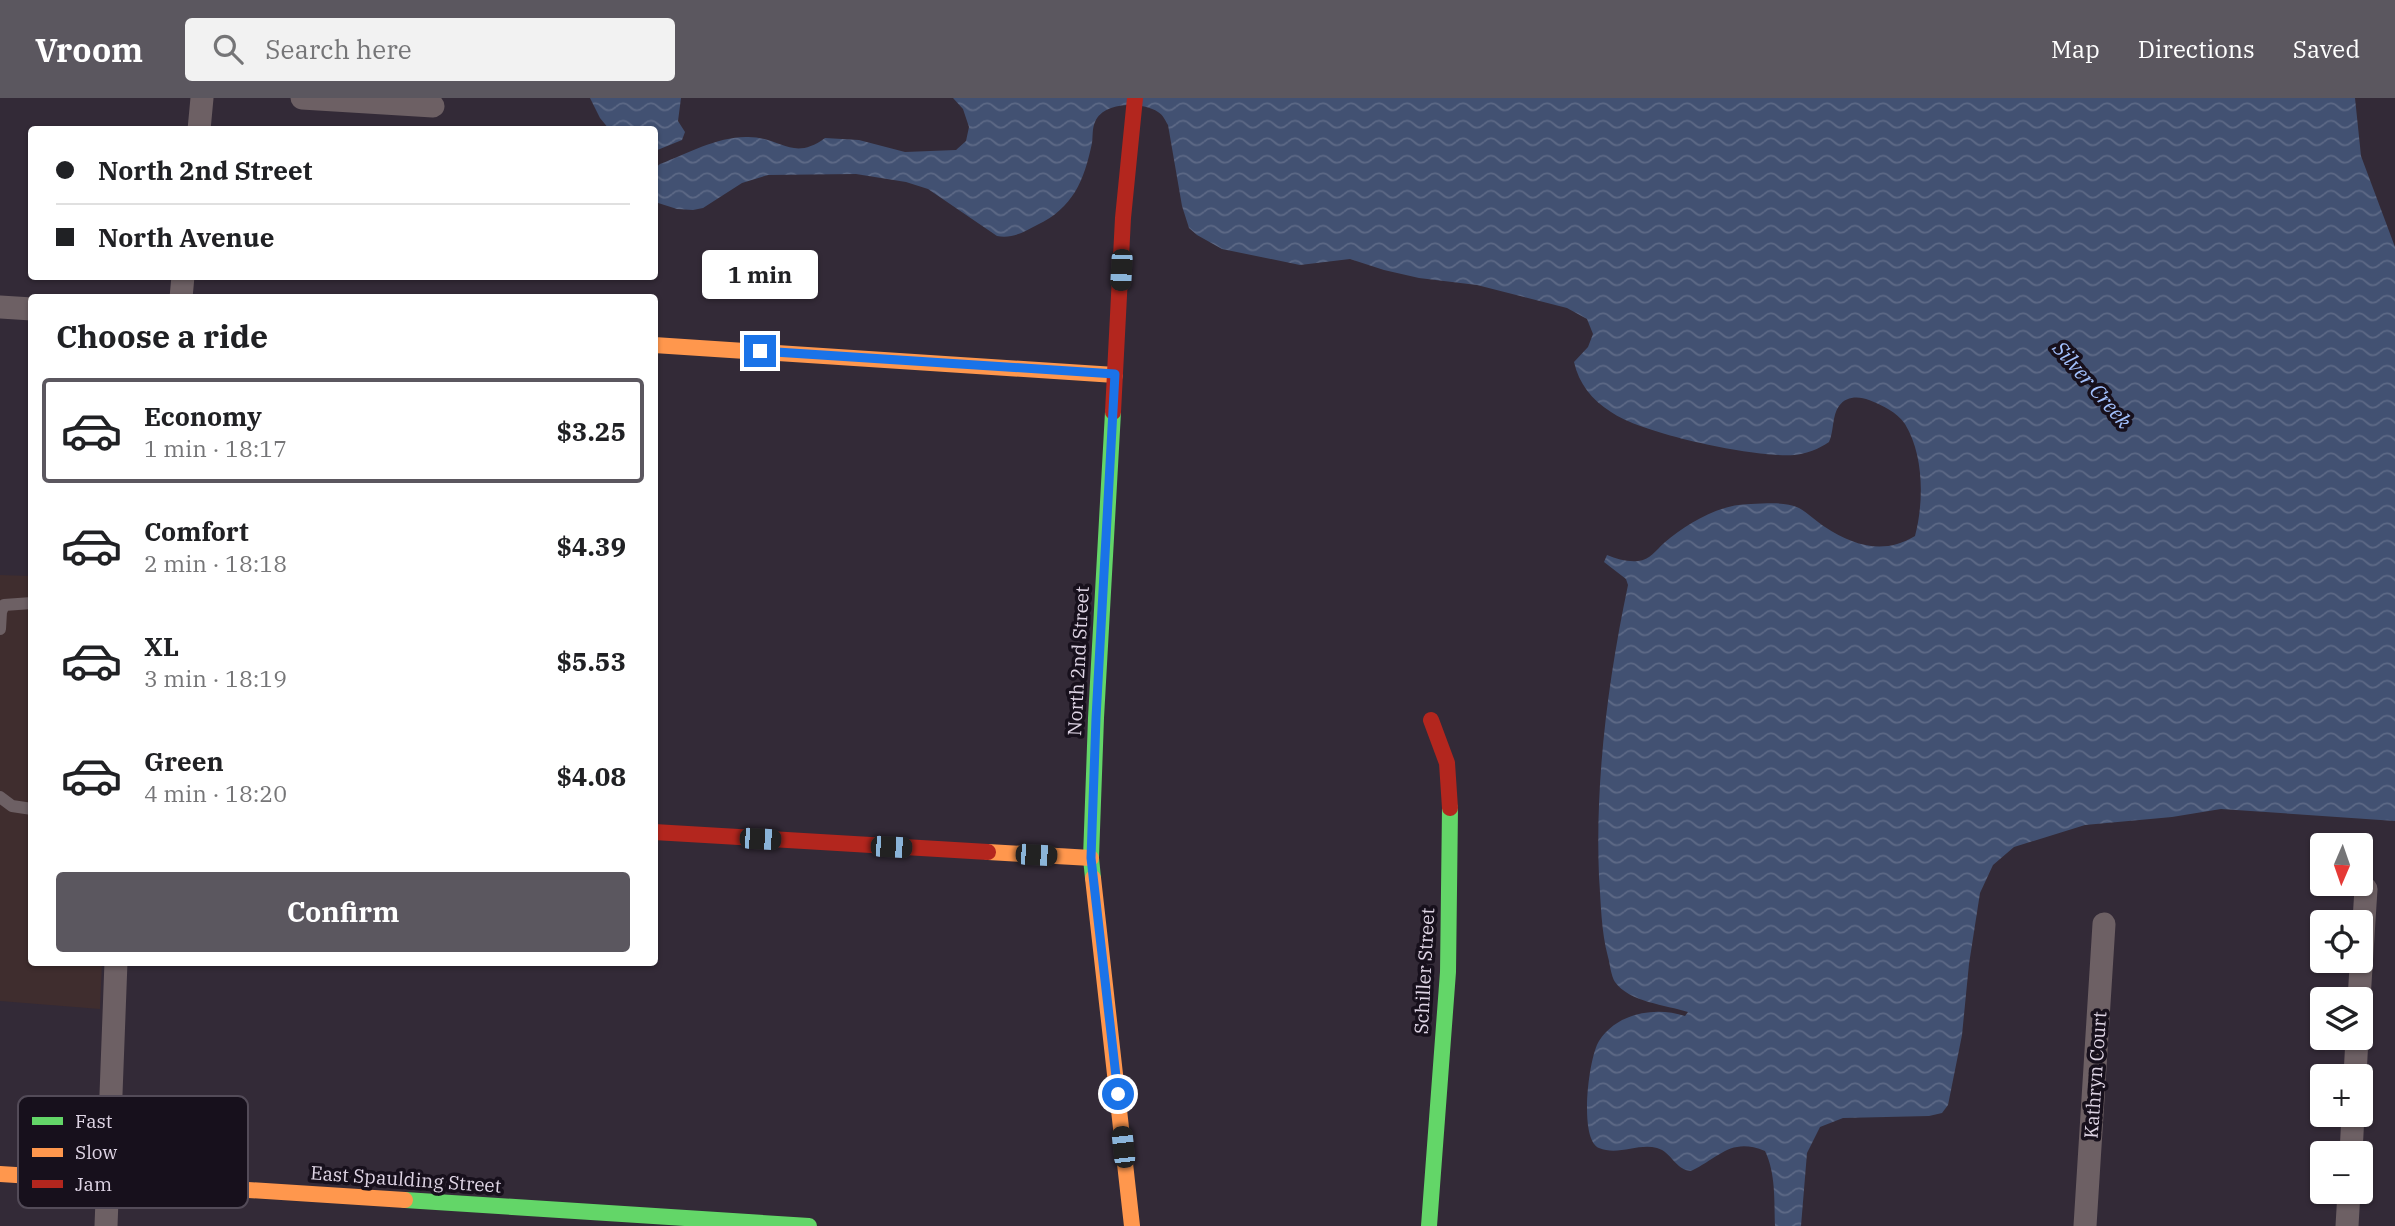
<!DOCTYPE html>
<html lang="en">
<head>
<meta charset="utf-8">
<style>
  body { margin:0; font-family:"IBM Plex Serif",serif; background:#f2f2f2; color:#202124; height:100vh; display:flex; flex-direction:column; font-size:26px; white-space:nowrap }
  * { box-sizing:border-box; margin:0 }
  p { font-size:23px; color:#757577 }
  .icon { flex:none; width:38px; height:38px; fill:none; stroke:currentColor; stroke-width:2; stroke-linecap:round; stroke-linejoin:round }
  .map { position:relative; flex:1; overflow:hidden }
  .drawer { position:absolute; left:28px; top:196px; width:630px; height:672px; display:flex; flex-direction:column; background:#fff; border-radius:7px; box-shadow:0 2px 5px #0004 }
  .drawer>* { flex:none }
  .hud { position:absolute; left:28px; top:28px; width:630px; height:154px; border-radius:7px; box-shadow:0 2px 5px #0004; display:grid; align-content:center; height:154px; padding:0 28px; background:#fff }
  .needle { width:46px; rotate:182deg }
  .tools { position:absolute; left:2310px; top:735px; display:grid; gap:14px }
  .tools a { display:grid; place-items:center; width:63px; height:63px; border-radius:7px; background:#fff; box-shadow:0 2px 5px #0004; font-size:35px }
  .end { position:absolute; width:32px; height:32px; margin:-16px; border:9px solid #1a73e8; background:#fff; box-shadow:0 0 0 4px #fff }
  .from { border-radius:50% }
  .bubble { position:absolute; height:49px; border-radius:7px; background:#fff; box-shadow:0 2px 5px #0004; font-size:23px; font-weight:800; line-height:49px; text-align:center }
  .car { position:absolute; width:21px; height:42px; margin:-21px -10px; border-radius:9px; box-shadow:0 0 5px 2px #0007; background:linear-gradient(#222 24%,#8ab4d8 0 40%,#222 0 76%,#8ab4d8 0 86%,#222 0) }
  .hud b { display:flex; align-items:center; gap:24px; height:66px; font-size:26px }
  .hud b+b { border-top:2px solid #e0e0e0 }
  .hud i { width:18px; height:18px; background:#202124 }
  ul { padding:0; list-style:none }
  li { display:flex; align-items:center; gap:21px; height:105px; margin:0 14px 10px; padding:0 14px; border:4px solid transparent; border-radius:7px }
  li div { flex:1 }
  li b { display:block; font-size:26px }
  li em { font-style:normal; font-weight:800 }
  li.current { border-color:#5b575f }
  li>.icon { width:63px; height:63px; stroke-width:1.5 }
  h2 { padding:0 28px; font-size:32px; line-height:84px }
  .button { display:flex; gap:14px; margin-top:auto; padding:14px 28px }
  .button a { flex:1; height:80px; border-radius:7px; background:#5b575f; color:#fff; font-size:28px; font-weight:800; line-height:80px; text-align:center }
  header { display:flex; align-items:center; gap:42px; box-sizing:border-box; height:98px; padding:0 35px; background:#5b575f; color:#fff }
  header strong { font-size:33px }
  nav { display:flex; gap:38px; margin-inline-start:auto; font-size:24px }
  .search { width:490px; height:63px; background:#f2f2f2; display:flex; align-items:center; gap:18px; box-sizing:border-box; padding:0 24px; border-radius:7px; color:#757577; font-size:26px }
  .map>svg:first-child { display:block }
  .education { fill:#3f2d2e }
  .water { fill:url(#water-waves) }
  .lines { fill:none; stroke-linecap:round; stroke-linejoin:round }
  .lane { stroke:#6d6064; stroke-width:12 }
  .street { stroke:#6d6064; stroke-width:23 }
  .fast { stroke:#63d668; stroke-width:16 }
  .slow { stroke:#ff974d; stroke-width:16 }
  .jam { stroke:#b3261e; stroke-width:16 }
  .route { stroke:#1a73e8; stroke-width:9 }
  .labels { text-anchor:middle; stroke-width:7; stroke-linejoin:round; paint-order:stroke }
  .street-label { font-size:19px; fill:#dfd5e5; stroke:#17101c }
  .water-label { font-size:21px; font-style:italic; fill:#a3c1fe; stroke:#17101c }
  .key { fill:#17101c; stroke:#534b58; stroke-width:2 }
  .key-label { font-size:19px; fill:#dfd5e5 }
</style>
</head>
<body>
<header>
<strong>Vroom</strong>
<div class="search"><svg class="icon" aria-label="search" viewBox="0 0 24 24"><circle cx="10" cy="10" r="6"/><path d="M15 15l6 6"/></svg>Search here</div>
<nav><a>Map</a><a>Directions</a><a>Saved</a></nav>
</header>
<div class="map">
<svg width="2395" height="1128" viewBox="0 0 2395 1128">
  <defs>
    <pattern id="water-waves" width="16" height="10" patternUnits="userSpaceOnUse" patternTransform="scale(1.75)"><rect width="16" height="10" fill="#425172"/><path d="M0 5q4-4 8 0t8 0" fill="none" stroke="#5d6986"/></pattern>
  </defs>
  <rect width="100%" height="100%" fill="#332a37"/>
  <path class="education" d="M0 477 31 478 32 864 102 865 100 911 0 903Z"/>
  <path class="water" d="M590 0H681L678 23 685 34 682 42 655 53 654 32 609 31 600 20Z
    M953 0H2355L2361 58 2395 149V723L2221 711 2172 719 2085 727 2014 749 1993 767 1980 795 1969 866 1962 937 1948 1007 1942 1015 1929 1018 1843 1020 1820 1029 1807 1055 1801 1128H1775C1774 1103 1776 1076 1765 1053 1731 1039 1720 1059 1691 1073 1675 1072 1672 1054 1657 1050 1638 1045 1618 1058 1599 1050 1578 1041 1589 958 1599 943 1617 915 1655 908 1685 918L1688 914C1666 907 1629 904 1615 884 1611 878 1610 866 1608 859 1601 832 1601 806 1599 779 1595 682 1608 582 1628 487L1626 481 1604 464 1607 457C1617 461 1627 464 1638 463 1650 462 1656 452 1664 445 1688 425 1719 406 1751 406 1766 406 1784 403 1799 410 1808 415 1816 423 1825 429 1854 448 1884 457 1915 438 1924 404 1924 357 1905 326 1897 314 1882 307 1869 302 1859 298 1846 298 1839 308 1832 317 1834 333 1829 344 1819 351 1806 356 1794 357 1756 360 1642 336 1611 314 1592 302 1579 286 1574 264L1588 249 1593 236 1587 221 1567 210 1477 187 1419 180 1384 172 1350 161 1300 167 1222 151 1197 137 1189 130 1182 108 1168 27C1165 22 1163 17 1158 14 1142 4 1104 3 1095 24 1092 30 1093 39 1092 45 1084 83 1073 110 1037 127 1024 134 1012 141 997 138L928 91 906 84 856 76 768 77 742 85 703 110 693 112 677 111 655 104V70L660 66C686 56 719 38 748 39 780 39 793 64 825 40L859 42 905 54 956 52 966 43 969 29 963 11Z"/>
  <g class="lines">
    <path class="lane" d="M0 531 1 514 4 507 32 505
      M0 699 12 708 32 711"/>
    <path class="street" d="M302 0 433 8
      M199 32 202 0
      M181 200 183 178
      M0 209 32 211
      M2359 901 2366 791
      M2355 978 2357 940
      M2351 1055 2353 1017
      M106 1128 116 864
      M2085 1128 2104 826
      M2347 1128 2349 1094"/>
    <path class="fast" d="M1093 780 1091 760 1096 620 1113 314
      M405 1102 809 1128
      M1429 1128 1448 874 1450 710"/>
    <path class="slow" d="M654 247 1115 277
      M988 754 1091 760
      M1093 780 1132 1128
      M0 1076 405 1102"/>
    <path class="jam" d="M1113 314 1123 120 1135 0
      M1431 622 1447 665 1450 710
      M654 734 988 754"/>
  </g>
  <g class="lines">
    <path class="route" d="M760 253 1115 276 1096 620 1091 760 1118 996"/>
  </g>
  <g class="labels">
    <g class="street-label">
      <text transform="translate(1078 563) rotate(-87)" y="7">North 2nd Street</text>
      <text transform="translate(1424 873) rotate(-87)" y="7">Schiller Street</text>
      <text transform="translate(2095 977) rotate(-86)" y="7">Kathryn Court</text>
      <text transform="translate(406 1081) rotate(4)" y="7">East Spaulding Street</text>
    </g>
    <g class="water-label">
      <text transform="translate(2092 287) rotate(49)" y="7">Silver Creek</text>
    </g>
  </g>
  <rect x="18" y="998" width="230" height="112" rx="10" class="key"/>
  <rect x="32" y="1019" width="31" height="8" fill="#63d668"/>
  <rect x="32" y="1050" width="31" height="9" fill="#ff974d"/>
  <rect x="32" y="1082" width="31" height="8" fill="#b3261e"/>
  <g class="key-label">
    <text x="75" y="1030">Fast</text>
    <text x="75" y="1061">Slow</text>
    <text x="75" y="1093">Jam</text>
  </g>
</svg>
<div class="tools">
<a><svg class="needle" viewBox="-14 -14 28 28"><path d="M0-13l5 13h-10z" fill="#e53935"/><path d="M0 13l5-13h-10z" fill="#757577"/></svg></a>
<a><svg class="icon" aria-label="locate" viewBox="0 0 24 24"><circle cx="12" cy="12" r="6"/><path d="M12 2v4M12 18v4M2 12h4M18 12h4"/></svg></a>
<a><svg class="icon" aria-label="layers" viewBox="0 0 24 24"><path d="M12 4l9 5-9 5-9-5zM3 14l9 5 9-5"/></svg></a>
<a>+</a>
<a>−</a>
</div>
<i class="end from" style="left:1118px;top:996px"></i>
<i class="end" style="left:760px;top:253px"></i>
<div class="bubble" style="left:702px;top:152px;width:116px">1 min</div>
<i class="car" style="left:1121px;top:172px;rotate:183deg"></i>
<i class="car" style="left:760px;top:741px;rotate:93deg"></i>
<i class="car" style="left:891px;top:749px;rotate:93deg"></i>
<i class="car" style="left:1036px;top:757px;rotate:93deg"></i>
<i class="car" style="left:1123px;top:1049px;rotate:354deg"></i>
<div class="hud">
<b><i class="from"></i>North 2nd Street</b>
<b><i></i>North Avenue</b>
</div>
<section class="drawer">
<h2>Choose a ride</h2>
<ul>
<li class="current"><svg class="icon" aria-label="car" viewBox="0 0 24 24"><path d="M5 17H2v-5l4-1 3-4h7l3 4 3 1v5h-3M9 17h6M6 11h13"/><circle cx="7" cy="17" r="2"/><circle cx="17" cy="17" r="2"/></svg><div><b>Economy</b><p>1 min · 18:17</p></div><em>$3.25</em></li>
<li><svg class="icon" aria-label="car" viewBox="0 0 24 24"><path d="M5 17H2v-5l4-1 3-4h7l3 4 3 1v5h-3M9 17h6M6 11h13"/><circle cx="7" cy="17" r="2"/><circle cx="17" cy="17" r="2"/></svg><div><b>Comfort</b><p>2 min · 18:18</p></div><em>$4.39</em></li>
<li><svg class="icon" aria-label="car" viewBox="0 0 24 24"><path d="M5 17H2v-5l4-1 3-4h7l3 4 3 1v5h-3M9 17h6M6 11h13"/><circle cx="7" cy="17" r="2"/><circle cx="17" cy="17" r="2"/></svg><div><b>XL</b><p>3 min · 18:19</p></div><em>$5.53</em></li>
<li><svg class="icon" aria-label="car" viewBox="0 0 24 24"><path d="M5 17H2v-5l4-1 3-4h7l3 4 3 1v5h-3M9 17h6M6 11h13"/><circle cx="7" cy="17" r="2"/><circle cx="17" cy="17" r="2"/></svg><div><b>Green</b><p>4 min · 18:20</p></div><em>$4.08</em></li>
</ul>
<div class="button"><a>Confirm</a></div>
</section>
</div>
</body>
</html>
